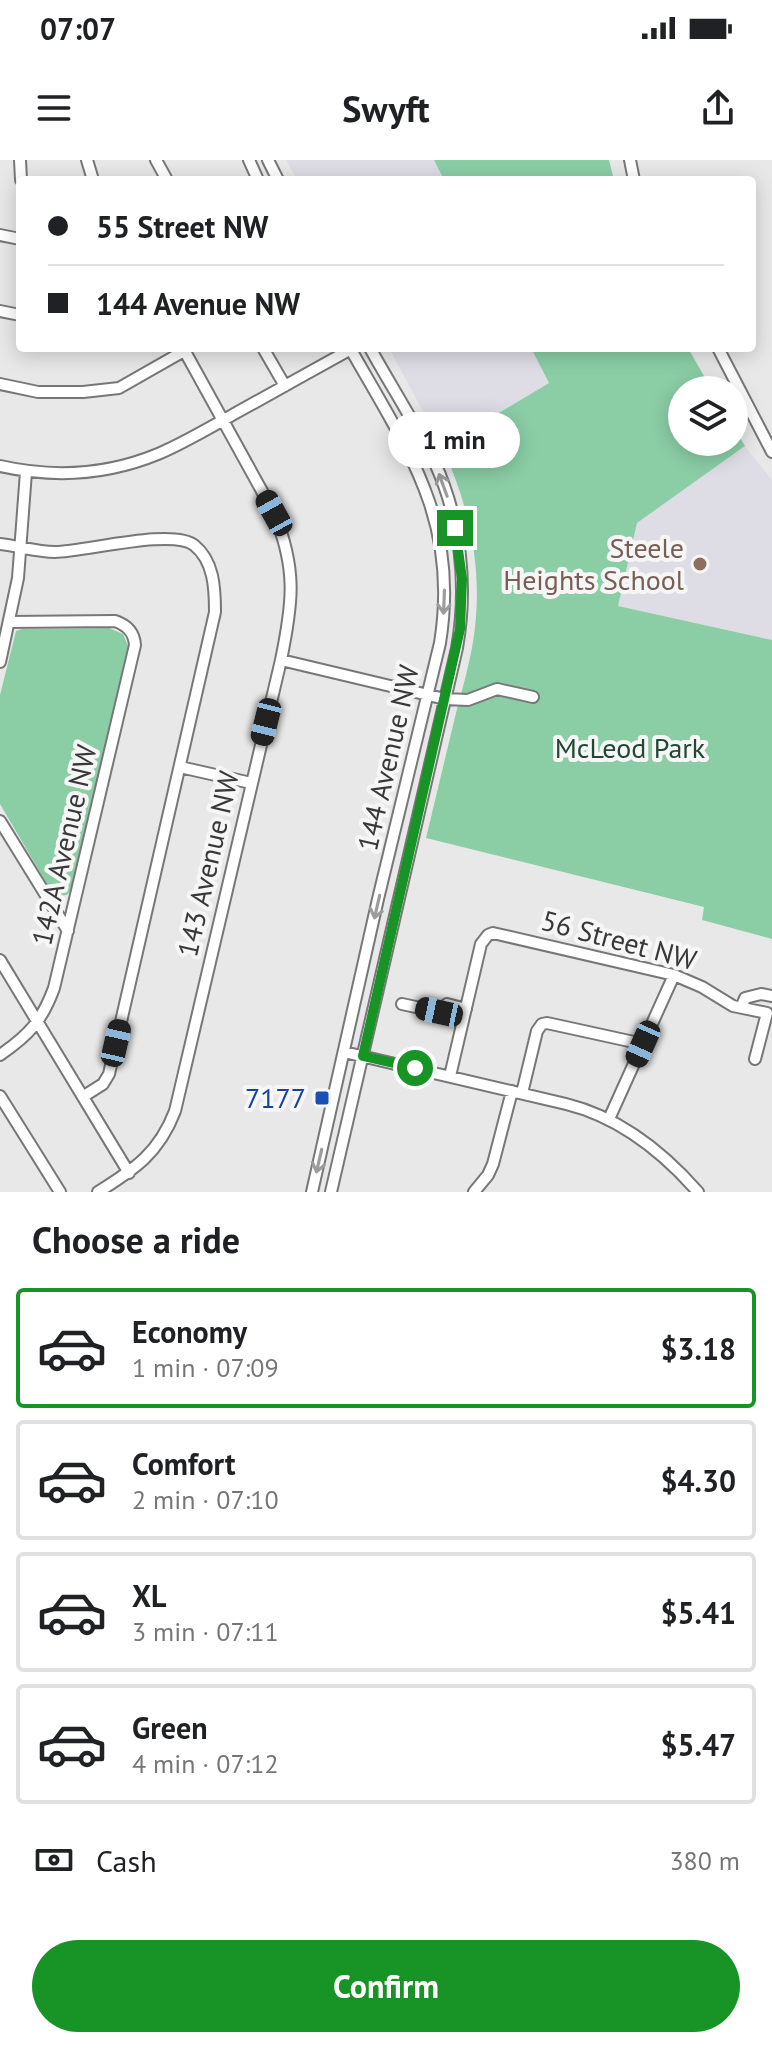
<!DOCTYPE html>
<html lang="en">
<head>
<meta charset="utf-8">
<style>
  body { margin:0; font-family:"PT Sans",sans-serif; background:#f2f2f2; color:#202124; height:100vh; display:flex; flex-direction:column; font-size:30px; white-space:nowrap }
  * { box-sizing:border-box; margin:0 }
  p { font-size:26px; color:#757577 }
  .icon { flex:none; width:44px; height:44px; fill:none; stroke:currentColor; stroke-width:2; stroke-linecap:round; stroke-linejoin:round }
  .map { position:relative; height:1032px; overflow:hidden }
  .drawer { display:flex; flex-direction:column; background:#fff; flex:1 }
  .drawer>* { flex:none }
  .hud { position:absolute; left:16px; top:16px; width:740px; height:176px; border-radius:8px; box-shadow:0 4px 20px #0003; display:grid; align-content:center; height:176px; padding:0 32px; background:#fff }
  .controls { position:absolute; left:668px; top:216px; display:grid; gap:16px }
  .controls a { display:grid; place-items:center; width:80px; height:80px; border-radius:50%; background:#fff; box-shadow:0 4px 20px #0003; font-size:40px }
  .end { position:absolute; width:36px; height:36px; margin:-18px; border:10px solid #179425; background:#fff; box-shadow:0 0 0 4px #fff }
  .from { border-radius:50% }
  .bubble { position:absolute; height:56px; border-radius:28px; background:#fff; box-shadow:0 4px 20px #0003; font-size:26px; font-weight:800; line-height:56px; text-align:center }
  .car { position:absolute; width:24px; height:48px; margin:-24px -12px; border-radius:10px; box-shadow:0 0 6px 2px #0007; background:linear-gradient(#222 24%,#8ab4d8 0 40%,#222 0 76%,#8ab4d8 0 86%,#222 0) }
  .hud b { display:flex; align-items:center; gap:28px; height:76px; font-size:30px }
  .hud b+b { border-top:2px solid #e0e0e0 }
  .hud i { width:20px; height:20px; background:#202124 }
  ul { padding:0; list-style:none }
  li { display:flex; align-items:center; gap:24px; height:120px; margin:0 16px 12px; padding:0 16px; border:4px solid #e0e0e0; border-radius:8px }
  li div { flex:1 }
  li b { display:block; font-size:30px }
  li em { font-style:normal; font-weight:800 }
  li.current { border-color:#179425 }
  li>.icon { width:72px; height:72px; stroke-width:1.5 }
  h2 { padding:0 32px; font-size:36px; line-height:96px }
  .pay { display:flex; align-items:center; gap:20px; height:88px; padding:0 32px; font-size:30px }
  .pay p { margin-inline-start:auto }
  .action { display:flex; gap:16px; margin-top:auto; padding:16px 32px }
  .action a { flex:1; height:92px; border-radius:48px; background:#179425; color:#fff; font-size:32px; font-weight:800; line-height:92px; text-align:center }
  .status { display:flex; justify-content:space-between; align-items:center; height:56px; padding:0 40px; background:#fff; direction:ltr }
  .status svg { height:22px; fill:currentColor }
  header { display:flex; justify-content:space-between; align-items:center; height:104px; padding:0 32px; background:#fff; font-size:36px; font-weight:800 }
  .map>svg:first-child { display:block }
  .built { fill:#dedde5 }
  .green { fill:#8bcea6 }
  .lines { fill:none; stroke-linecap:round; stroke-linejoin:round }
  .minor-casing { stroke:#777778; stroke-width:14 }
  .minor { stroke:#fff; stroke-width:10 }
  .oneway { stroke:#9c9c9c }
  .route { stroke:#179425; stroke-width:10 }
  .education-dot { fill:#8d6e63; stroke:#f6f6f7; stroke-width:3 }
  .transit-dot { fill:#1a4fb4; stroke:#f6f6f7; stroke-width:3 }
  .labels { text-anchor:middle; stroke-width:8; stroke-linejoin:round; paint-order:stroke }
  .education-label { font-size:28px; fill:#785e54; stroke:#f6f6f7; text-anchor:end }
  .park-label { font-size:28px; fill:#204832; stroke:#f6f6f7 }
  .street-label { font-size:28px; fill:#383838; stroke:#f6f6f7 }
  .transit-label { font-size:28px; fill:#164399; stroke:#f6f6f7; text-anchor:end }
</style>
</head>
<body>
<div class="status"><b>07:07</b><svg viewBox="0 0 49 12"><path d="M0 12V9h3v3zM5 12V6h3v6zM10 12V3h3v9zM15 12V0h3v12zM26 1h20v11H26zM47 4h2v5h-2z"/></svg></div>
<header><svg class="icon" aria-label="menu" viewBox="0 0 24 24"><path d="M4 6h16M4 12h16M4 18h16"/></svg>Swyft<svg class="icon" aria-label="share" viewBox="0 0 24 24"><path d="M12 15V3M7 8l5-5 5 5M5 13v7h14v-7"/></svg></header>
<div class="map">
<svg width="772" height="1032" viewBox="0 0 772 1032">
  <rect width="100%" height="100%" fill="#e8e8e9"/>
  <path class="built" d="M286 0H434L444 20H297Z
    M389 188H531L549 223 442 287Z
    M745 286 772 320V480L618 446 637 363Z"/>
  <path class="green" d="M434 0H609L614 20H444Z
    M531 188H688L712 230H682V282H734V267L745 286 637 363 618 446 772 480V779L702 760 704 747 426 678C436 636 446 595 456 553 462 530 469 506 473 482 484 414 471 349 442 287L549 223Z
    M109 468 123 474 128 486 72 729 67 735 58 736 51 731 0 644V535L16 471 22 469Z"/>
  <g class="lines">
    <g class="minor-casing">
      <path id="minor" d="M20 0 21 20
        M87 0 93 20
        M156 0 167 20
        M249 0 258 20
        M268 0 278 20
        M630 0 634 20
        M0 75 20 79
        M0 151 20 155
        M263 188 285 226
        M718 188 772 292
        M0 224 38 232H83L119 228 184 191
        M0 306C53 318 107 315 158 294 184 283 209 268 234 254 274 232 313 210 353 188
        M0 384C18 386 37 392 55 392 84 392 172 368 194 385 214 401 215 428 215 452L109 914 103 924 84 936
        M281 500 445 539 468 540 497 529 533 537
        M0 502 18 418 26 312
        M180 607 251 623
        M0 661 68 771
        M0 800 129 1013
        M402 844 439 852 447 844 466 849
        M742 846 745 838 761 834 772 836
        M344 892 566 944C619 957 662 991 698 1032
        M0 895C29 875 42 861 54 828L135 485C134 472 127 465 115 461L9 462
        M450 916 481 784 488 775 493 773 674 815 702 827 733 846 767 853 755 899
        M522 933 537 871 542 864 547 863 643 884
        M0 936 60 1032
        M609 959 674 815
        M98 1032C135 1009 159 993 175 951L281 500C293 442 297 409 274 353L183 188
        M312 1032 378 739 440 483C460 360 407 289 350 188
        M331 1032 457 488C468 426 461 359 434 301 415 263 391 226 370 188
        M474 1032 488 1015 493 1004 512 931"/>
    </g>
    <use href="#minor" class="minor"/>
  </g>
  <defs><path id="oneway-shaft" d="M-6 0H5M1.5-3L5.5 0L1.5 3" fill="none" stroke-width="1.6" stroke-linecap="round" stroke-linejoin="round" transform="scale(2)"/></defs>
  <g class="oneway">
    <use href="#oneway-shaft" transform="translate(443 325) rotate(-110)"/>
    <use href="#oneway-shaft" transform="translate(444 442) rotate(92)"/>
    <use href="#oneway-shaft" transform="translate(377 747) rotate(103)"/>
    <use href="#oneway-shaft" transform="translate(319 1001) rotate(103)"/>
  </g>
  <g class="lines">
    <path class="route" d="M415 908 363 896 460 469 462 419 455 368"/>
  </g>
  <circle class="education-dot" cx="700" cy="404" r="8"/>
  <rect class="transit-dot" x="314" y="930" width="16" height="16" rx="4"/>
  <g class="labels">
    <g class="education-label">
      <text x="684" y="398">Steele<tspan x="684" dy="32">Heights School</tspan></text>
    </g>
    <g class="park-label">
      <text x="630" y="598">McLeod Park</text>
    </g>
    <g class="street-label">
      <text transform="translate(388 598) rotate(-77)" y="10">144 Avenue NW</text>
      <text transform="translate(64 685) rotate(-77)" y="10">142A Avenue NW</text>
      <text transform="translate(208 704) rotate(-77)" y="10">143 Avenue NW</text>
      <text transform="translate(619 780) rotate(15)" y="10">56 Street NW</text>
    </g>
    <g class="transit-label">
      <text x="306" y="948">7177</text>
    </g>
  </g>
</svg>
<div class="controls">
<a><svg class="icon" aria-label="layers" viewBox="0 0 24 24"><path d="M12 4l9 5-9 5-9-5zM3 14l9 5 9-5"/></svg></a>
</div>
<i class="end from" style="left:415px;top:908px"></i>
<i class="end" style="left:455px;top:368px"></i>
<div class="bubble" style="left:388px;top:252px;width:132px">1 min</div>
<i class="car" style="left:274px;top:353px;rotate:331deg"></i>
<i class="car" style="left:266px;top:562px;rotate:194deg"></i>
<i class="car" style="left:439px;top:852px;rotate:282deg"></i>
<i class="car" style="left:116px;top:883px;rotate:13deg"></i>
<i class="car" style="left:643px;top:884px;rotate:204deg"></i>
<div class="hud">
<b><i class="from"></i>55 Street NW</b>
<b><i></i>144 Avenue NW</b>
</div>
</div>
<section class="drawer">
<h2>Choose a ride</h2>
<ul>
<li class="current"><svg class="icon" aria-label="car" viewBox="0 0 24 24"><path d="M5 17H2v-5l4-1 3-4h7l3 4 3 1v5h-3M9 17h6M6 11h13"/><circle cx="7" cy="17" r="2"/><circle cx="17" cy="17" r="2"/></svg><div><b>Economy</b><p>1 min · 07:09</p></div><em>$3.18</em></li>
<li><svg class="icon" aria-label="car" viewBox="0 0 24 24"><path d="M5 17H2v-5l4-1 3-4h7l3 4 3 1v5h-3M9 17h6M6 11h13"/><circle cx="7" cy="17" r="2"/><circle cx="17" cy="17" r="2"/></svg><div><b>Comfort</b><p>2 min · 07:10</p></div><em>$4.30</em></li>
<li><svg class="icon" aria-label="car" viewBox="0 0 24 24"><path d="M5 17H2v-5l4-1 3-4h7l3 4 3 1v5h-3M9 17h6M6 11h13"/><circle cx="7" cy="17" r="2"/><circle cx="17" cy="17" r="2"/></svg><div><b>XL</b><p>3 min · 07:11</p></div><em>$5.41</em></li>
<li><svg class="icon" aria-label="car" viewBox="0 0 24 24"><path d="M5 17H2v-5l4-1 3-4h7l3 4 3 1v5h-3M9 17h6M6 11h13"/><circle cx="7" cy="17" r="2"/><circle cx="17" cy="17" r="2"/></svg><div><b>Green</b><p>4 min · 07:12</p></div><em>$5.47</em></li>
</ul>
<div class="pay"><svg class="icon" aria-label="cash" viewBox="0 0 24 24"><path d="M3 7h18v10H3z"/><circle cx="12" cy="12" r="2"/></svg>Cash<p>380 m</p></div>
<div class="action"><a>Confirm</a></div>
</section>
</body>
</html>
